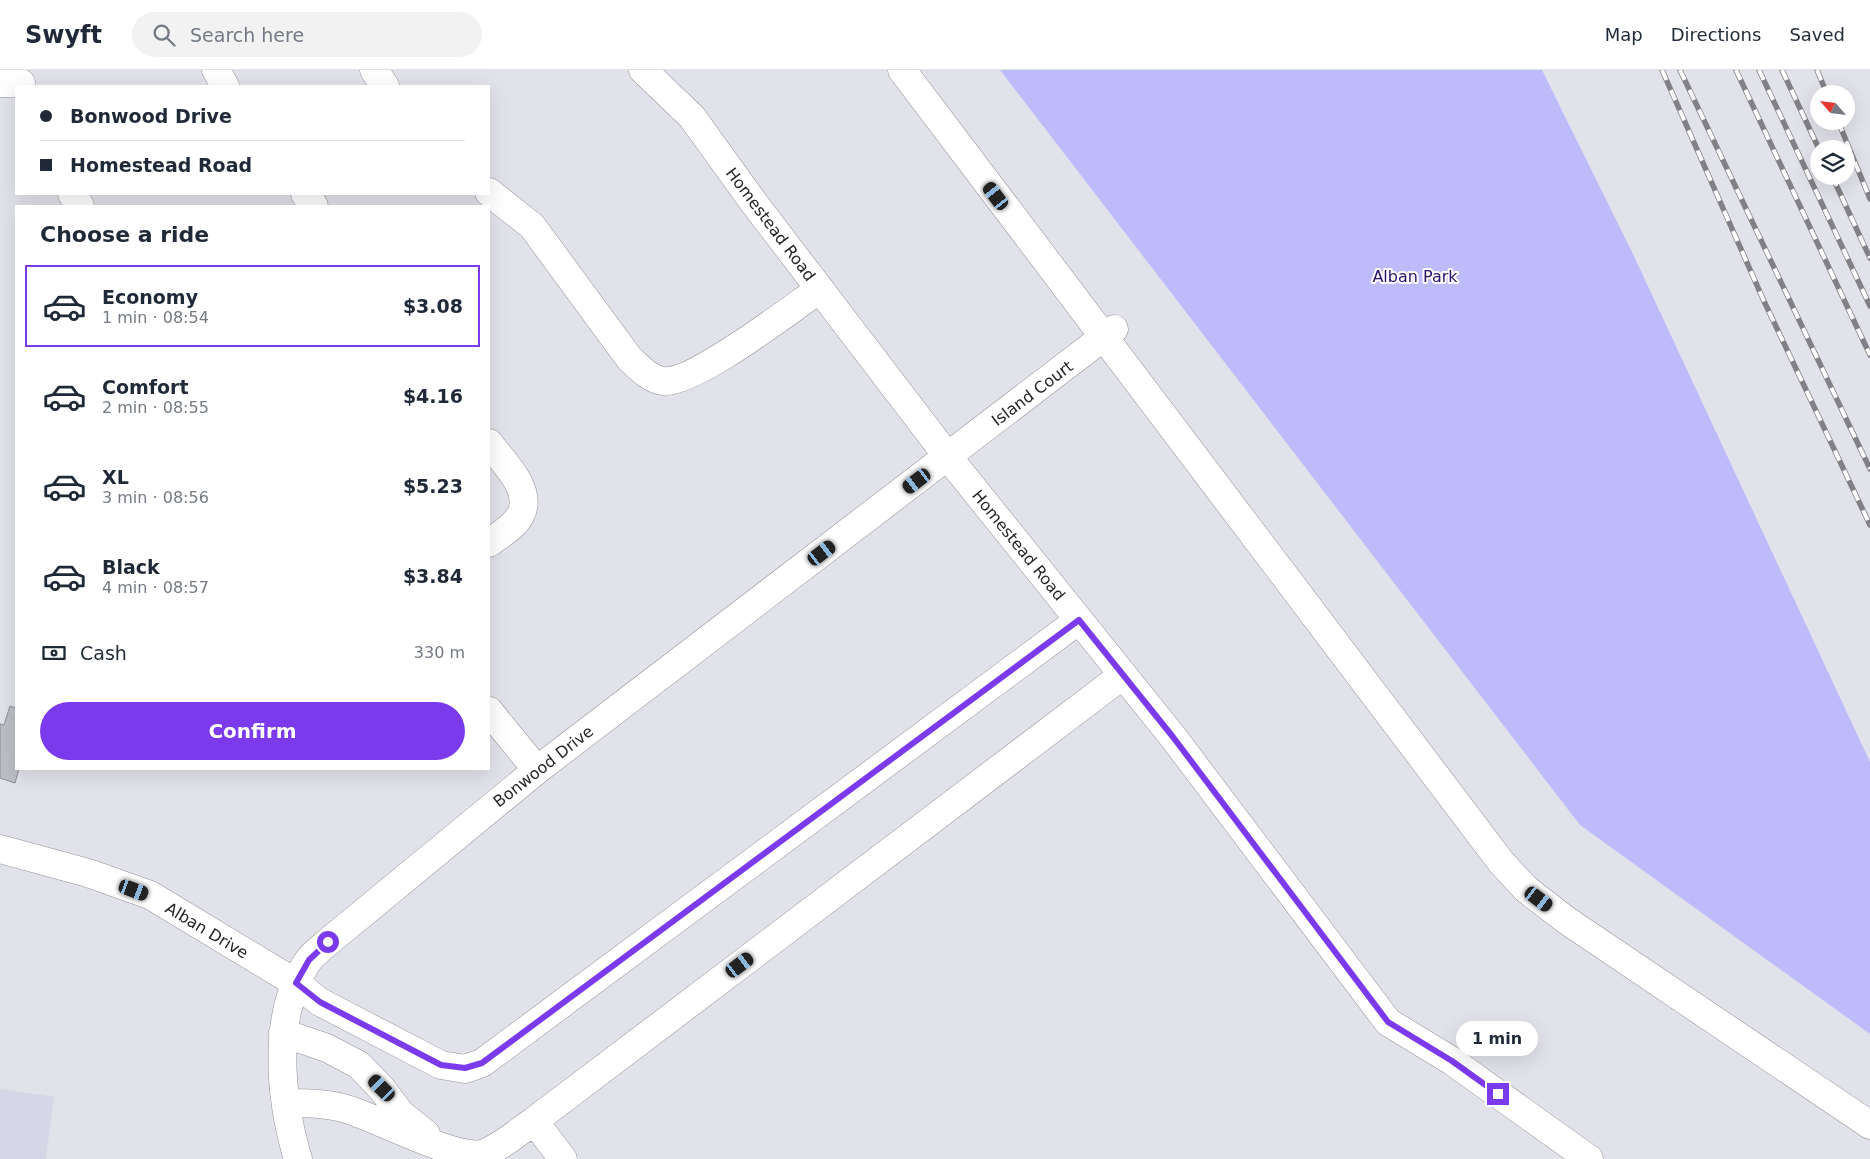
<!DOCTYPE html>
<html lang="en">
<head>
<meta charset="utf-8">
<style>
  body { margin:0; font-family:"DejaVu Sans",sans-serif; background:#f2f2f3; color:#1f2937; height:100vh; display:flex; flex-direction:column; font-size:19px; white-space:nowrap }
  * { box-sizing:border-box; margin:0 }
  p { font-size:16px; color:#747a83 }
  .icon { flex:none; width:28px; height:28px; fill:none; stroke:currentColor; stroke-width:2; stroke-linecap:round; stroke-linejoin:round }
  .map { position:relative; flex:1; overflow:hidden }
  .details { position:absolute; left:15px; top:135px; width:475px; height:565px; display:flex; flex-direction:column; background:#fff; border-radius:0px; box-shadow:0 5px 20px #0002 }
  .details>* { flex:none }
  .hud { position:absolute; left:15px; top:15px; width:475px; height:110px; border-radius:0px; box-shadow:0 5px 20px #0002; display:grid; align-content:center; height:110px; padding:0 25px; background:#fff }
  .needle { width:32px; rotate:298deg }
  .buttons { position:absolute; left:1810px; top:15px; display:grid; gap:10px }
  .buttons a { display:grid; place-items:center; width:45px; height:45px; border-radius:50%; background:#fff; box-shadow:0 5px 20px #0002; font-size:25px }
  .end { position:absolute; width:22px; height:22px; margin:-11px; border:6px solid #7c3aed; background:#fff; box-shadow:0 0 0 2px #fff }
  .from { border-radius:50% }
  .bubble { position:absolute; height:35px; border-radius:18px; background:#fff; box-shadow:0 5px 20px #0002; font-size:16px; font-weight:700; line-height:35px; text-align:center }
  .car { position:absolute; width:15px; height:30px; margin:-15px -8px; border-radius:6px; box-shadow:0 0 4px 1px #0007; background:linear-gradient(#222 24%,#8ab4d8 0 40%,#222 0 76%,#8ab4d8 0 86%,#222 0) }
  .hud b { display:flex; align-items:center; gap:18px; height:48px; font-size:19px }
  .hud b+b { border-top:1px solid #e0e1e3 }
  .hud i { width:12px; height:12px; background:#1f2937 }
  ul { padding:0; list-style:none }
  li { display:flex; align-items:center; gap:15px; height:82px; margin:0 10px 8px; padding:0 15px; border:2px solid transparent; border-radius:0px }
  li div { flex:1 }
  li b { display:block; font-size:19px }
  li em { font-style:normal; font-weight:700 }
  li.active { border-color:#7c3aed }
  li>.icon { width:45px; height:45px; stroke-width:1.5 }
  h2 { padding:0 25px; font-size:22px; line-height:60px }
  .pay { display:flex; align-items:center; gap:12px; height:55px; padding:0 25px; font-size:19px }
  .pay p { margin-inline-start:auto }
  .button { display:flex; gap:10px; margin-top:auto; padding:10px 25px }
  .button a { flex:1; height:58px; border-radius:30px; background:#7c3aed; color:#fff; font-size:20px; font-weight:700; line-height:58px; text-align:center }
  header { display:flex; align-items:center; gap:30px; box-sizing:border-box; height:70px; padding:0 25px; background:#fff; border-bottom:1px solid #e0e1e3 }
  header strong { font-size:24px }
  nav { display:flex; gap:28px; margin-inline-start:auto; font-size:18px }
  .search { width:350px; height:45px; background:#f2f2f3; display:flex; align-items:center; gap:12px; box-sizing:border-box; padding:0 18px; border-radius:28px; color:#747a83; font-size:19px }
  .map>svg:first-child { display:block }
  .built { fill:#d6d6e6 }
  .green { fill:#bebbfb }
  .building { fill:#bebec6; stroke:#8e8e96 }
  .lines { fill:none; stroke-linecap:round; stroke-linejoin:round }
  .minor-casing { stroke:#919199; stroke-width:29 }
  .minor { stroke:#fff; stroke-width:28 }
  .rail-casing { stroke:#808086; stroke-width:5.5 }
  .rail { stroke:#fff; stroke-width:4; stroke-dasharray:11; stroke-linecap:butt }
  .route { stroke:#7c3aed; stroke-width:6 }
  .labels { text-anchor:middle; stroke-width:4; stroke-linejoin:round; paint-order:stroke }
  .street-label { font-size:16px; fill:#252529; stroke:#fff }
  .park-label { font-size:16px; fill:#2a106c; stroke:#fff }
</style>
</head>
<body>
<header>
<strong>Swyft</strong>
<div class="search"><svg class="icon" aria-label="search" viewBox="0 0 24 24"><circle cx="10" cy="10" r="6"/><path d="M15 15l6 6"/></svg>Search here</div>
<nav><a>Map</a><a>Directions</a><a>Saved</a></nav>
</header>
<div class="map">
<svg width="1870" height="1089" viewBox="0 0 1870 1089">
  <rect width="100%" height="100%" fill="#e2e2ea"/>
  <path class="built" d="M0 1019 54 1027 46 1089H0Z"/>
  <path class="green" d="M1000 0H1542L1632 182 1870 692V964L1580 755Z"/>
  <path class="building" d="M10 636 16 638V699H19L15 713 0 708V654L4 655Z"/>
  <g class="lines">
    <g class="minor-casing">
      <path id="minor" d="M216 0 225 16
        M374 0 385 16
        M643 0 692 47 754 133 948 387 1173 667 1388 952 1452 991 1589 1089
        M902 0 1501 792 1526 819 1566 850 1870 1055
        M0 13H21
        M489 122 532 156 629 288C639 297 649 309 663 311 693 315 792 238 820 219
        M72 124 80 136
        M305 124 314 136
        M489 373C502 391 533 419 521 444 515 457 499 465 489 473
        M489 641 537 700
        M0 779 88 803 150 825 296 913 320 932 441 995 465 999 482 993 1079 550
        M283 963 327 978 359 995 382 1019 401 1044 426 1064
        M286 1033C306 1033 327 1033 346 1039 378 1048 452 1089 482 1084 500 1078 518 1062 534 1051L1123 605
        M534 1051 563 1089
        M298 1089C280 1029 271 945 308 891 313 884 321 878 328 872L537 700 1114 259"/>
    </g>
    <use href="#minor" class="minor"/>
    <g class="rail-casing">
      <path id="rail" d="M1662 0 1763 229 1870 455
        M1680 0 1870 399
        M1736 0 1870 285
        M1759 0 1870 236
        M1782 0 1819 79
        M1817 0 1827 24
        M1838 51 1870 129
        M1832 106 1870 188"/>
    </g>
    <use href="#rail" class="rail"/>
  </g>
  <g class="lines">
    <path class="route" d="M328 872 309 890 296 913 320 932 441 995 465 998 482 993 1079 550 1173 667 1388 952 1452 991 1498 1024"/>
  </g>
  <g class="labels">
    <g class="street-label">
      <text transform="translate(771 154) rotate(53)" y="6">Homestead Road</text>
      <text transform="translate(1032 323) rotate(-37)" y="6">Island Court</text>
      <text transform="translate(1019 475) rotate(51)" y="6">Homestead Road</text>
      <text transform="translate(543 696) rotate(-38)" y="6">Bonwood Drive</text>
      <text transform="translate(207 860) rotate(31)" y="6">Alban Drive</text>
    </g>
    <g class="park-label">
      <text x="1415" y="212">Alban Park</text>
    </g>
  </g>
</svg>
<div class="buttons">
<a><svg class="needle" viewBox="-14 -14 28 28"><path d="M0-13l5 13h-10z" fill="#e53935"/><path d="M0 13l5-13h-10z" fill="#747a83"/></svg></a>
<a><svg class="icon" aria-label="layers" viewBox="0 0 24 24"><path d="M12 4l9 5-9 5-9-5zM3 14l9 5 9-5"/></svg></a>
</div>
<i class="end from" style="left:328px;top:872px"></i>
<i class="end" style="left:1498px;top:1024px"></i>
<div class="bubble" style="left:1456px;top:951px;width:82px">1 min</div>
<i class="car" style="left:996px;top:126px;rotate:323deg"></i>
<i class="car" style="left:917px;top:411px;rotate:233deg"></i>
<i class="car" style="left:822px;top:483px;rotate:53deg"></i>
<i class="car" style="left:134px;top:820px;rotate:110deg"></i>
<i class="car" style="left:1539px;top:829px;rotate:127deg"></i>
<i class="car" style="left:740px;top:895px;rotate:53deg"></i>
<i class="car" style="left:382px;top:1018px;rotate:315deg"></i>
<div class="hud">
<b><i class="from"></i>Bonwood Drive</b>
<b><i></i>Homestead Road</b>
</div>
<section class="details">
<h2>Choose a ride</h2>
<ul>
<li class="active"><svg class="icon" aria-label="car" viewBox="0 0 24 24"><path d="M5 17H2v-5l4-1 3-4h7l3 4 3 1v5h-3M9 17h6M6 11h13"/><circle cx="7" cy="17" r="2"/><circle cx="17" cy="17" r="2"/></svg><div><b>Economy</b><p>1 min · 08:54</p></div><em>$3.08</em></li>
<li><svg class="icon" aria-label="car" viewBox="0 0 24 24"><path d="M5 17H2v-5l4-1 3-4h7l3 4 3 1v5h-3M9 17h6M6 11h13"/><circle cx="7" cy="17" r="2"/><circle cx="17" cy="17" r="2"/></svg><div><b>Comfort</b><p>2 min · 08:55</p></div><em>$4.16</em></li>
<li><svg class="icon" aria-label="car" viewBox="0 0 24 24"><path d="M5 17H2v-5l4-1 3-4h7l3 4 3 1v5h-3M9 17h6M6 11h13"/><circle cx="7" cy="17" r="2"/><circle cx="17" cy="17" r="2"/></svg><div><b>XL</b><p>3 min · 08:56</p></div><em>$5.23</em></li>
<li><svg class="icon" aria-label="car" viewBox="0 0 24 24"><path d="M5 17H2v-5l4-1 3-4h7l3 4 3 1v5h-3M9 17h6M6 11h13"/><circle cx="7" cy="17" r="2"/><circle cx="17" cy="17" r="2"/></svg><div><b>Black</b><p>4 min · 08:57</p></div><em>$3.84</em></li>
</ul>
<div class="pay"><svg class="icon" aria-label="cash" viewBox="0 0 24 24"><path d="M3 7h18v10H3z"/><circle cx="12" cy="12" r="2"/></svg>Cash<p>330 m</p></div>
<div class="button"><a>Confirm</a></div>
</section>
</div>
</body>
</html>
